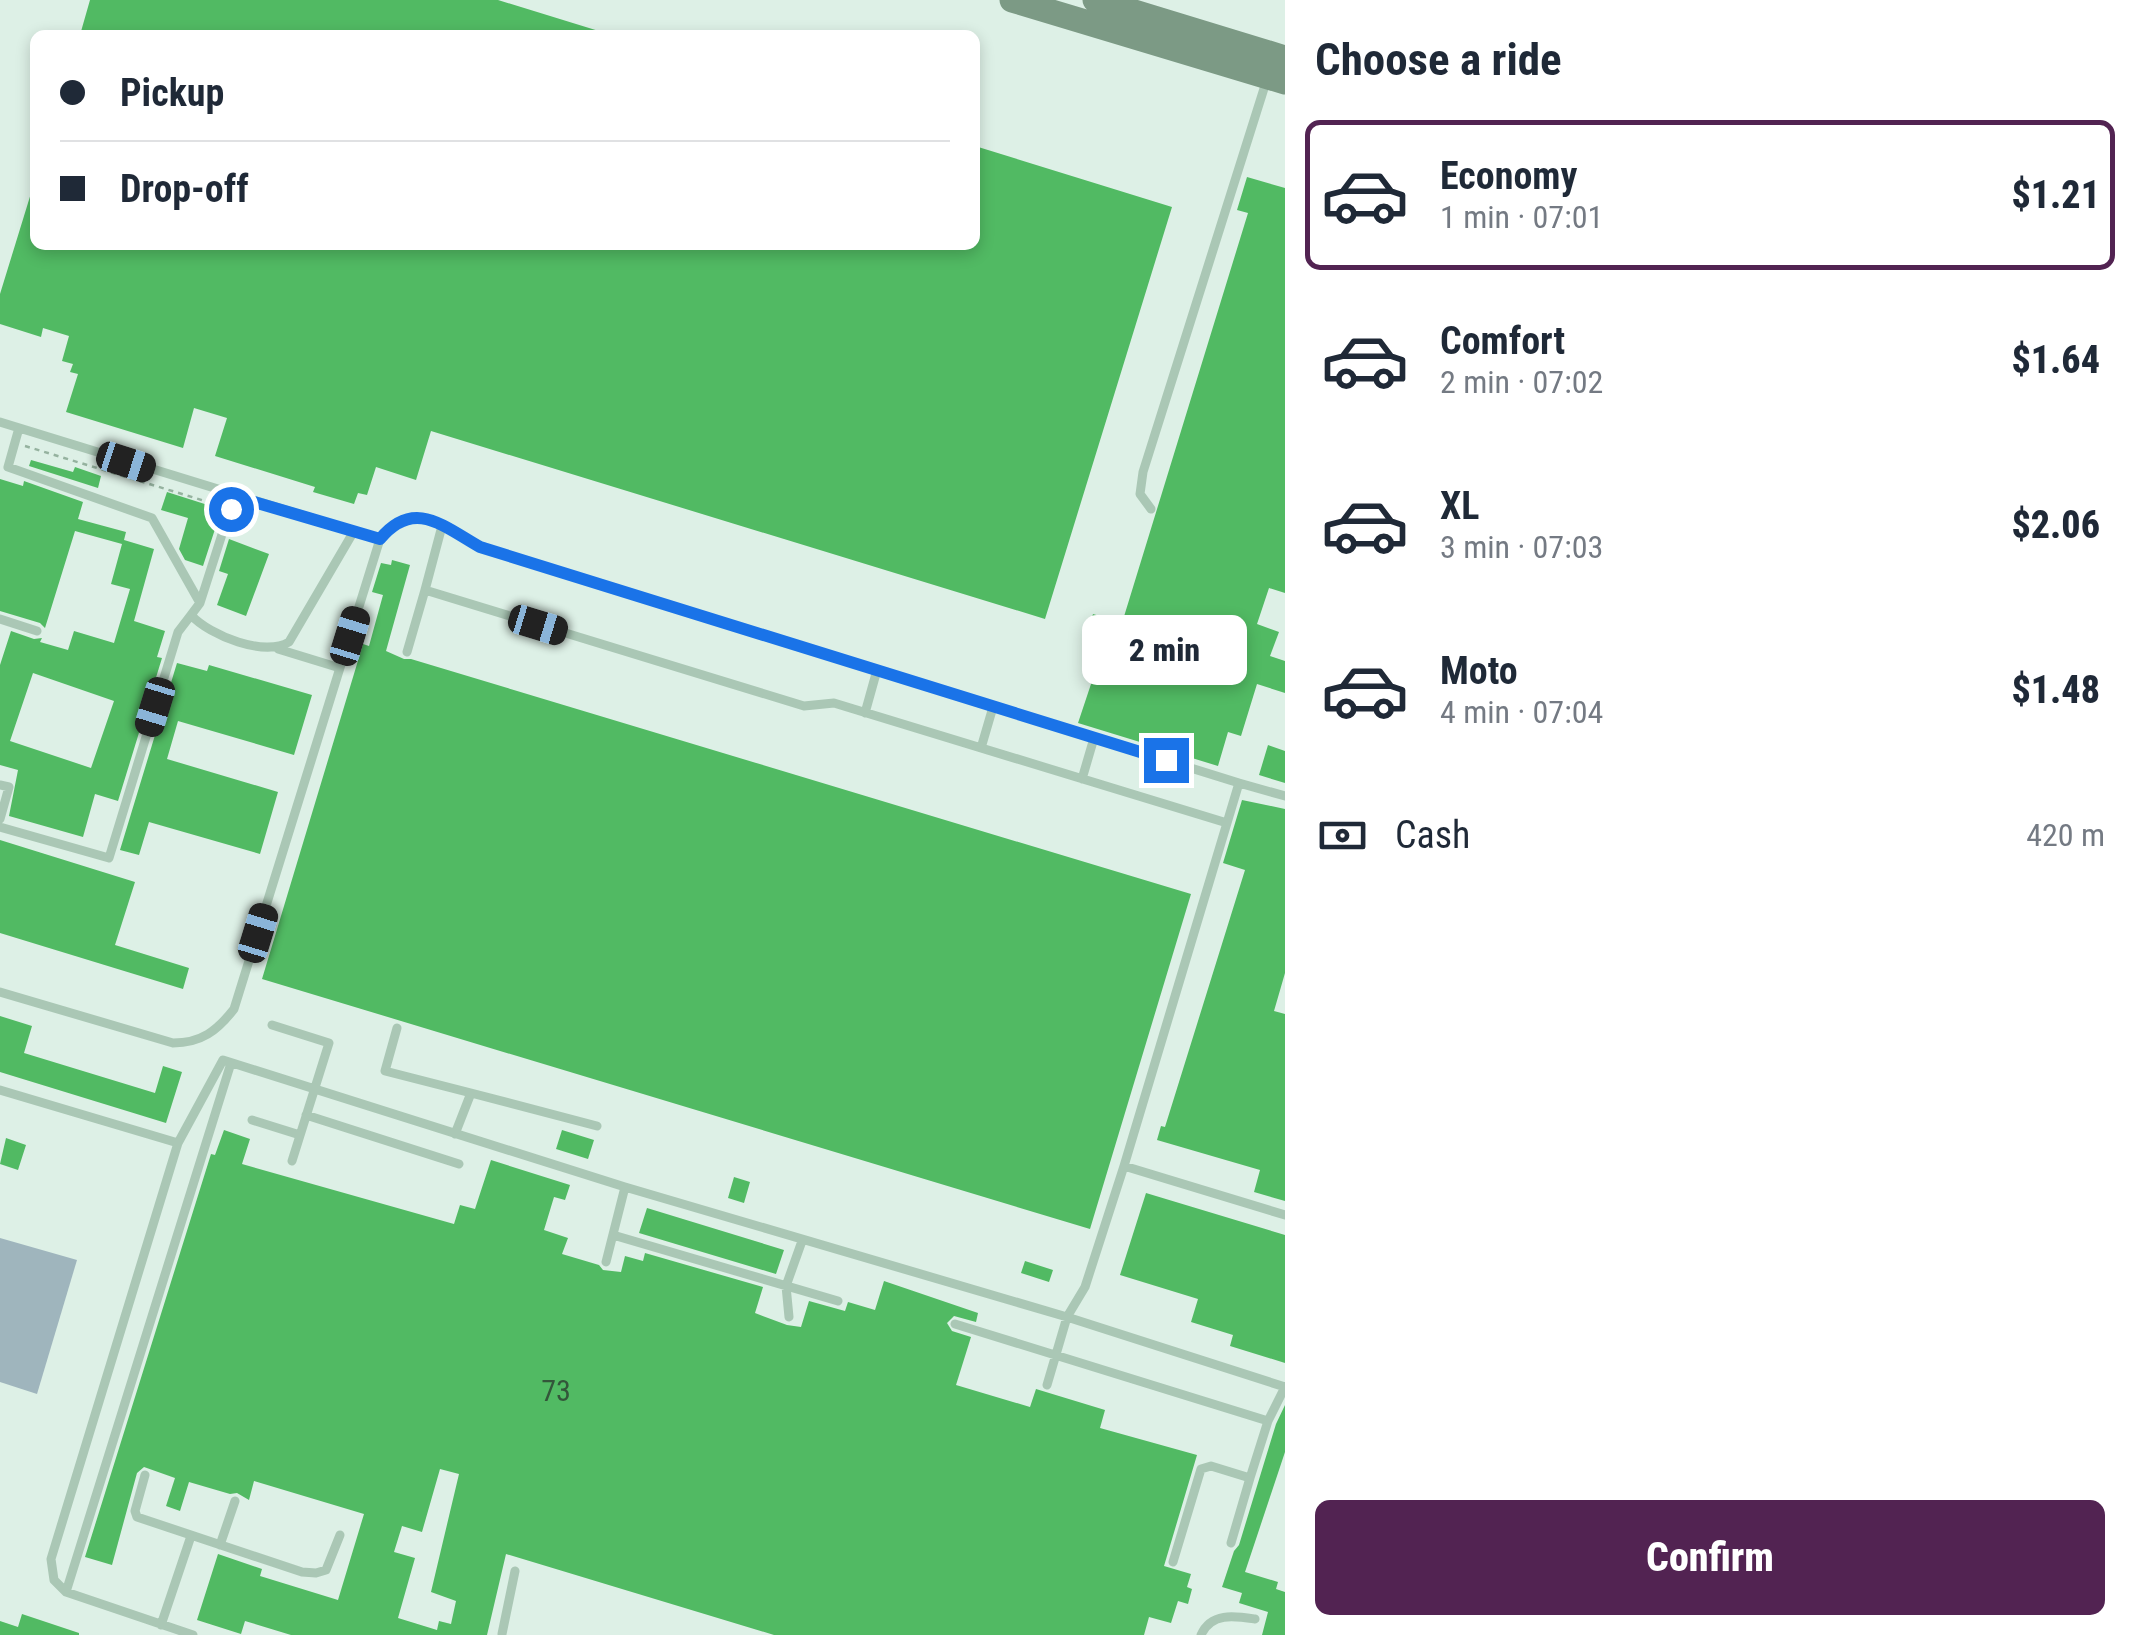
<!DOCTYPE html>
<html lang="en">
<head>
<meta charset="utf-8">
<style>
  body { margin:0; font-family:"Roboto Condensed",sans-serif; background:#f2f2f3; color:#1f2937; height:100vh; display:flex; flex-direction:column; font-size:38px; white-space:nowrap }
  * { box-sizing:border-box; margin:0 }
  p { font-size:32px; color:#747a83 }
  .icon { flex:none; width:55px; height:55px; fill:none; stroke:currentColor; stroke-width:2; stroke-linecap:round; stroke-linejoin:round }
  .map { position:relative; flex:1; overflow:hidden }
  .side { display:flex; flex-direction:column; background:#fff; width:850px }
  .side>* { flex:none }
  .banner { position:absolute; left:30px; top:30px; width:950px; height:220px; border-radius:15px; box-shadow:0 5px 15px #0003; display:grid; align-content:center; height:220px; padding:0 30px; background:#fff }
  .end { position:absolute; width:45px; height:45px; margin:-22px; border:12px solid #1a73e8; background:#fff; box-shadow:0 0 0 5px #fff }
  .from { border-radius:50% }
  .bubble { position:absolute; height:70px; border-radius:15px; background:#fff; box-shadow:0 5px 15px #0003; font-size:32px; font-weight:800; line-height:70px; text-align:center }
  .car { position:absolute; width:30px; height:60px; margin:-30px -15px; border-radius:12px; box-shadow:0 0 8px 2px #0007; background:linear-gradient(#222 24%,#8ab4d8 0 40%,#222 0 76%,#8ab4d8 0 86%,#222 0) }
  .banner b { display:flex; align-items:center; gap:35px; height:95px; font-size:38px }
  .banner b+b { border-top:2px solid #e0e1e3 }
  .banner i { width:25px; height:25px; background:#1f2937 }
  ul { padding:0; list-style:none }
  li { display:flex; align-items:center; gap:30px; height:150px; margin:0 20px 15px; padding:0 10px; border:5px solid transparent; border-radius:15px }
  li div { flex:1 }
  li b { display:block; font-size:38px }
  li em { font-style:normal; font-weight:800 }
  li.active { border-color:#522352 }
  li>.icon { width:90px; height:90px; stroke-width:1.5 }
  h2 { padding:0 30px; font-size:45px; line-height:120px }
  .pay { display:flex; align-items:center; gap:25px; height:110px; padding:0 30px; font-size:38px }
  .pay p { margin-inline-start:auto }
  .action { display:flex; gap:20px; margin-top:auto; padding:20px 30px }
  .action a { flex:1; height:115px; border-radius:15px; background:#522352; color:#fff; font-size:40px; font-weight:800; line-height:115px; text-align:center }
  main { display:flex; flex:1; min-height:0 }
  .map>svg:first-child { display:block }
  .pitch { fill:#9fb5bd }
  .building { fill:#51ba63; fill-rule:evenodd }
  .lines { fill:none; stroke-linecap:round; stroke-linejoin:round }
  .path { stroke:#95b29f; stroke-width:2.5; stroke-dasharray:5 5; stroke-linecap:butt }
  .service { stroke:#aac7b5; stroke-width:9 }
  .secondary { stroke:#7c9a85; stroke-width:25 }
  .route { stroke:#1a73e8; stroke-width:12 }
  .labels { text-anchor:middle; stroke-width:8; stroke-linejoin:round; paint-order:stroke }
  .number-label { font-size:30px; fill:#33563a }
</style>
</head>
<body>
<main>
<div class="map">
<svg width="1285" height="1635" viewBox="0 0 1285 1635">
  <rect width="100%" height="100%" fill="#ddf0e6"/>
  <path class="pitch" d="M0 1238 77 1260 37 1394 0 1382Z"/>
  <path class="building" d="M90 0H498L602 32 601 35H80Z
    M975 146 1172 207 1045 619 431 431 416 480 376 467 367 495 358 493 354 504 313 492 315 487 215 456 227 418 194 408 183 448 66 412 78 374 70 372 73 364 62 361 69 336 43 328 41 337 0 324V294L32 190H35V245H975Z
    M1247 177 1285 188V593L1269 588 1257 624 1279 632 1270 656 1285 661V693L1257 684 1241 736 1228 732 1218 766 1078 723 1102 651 1083 646 1093 614 1122 623 1248 213 1237 210Z
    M31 460 73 472 75 467 101 476 98 488 29 466Z
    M0 479 23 486 24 481 83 502 78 519 126 532 124 540 154 549 134 621 165 631 157 657 162 658 118 801 95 794 83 837 9 816 18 770 0 765V665L11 631 34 639 42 638 40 642 68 650 74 631 114 643 130 589 111 584 122 544 75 531 45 628 40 623 0 611ZM33 673 114 701 91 768 10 741Z
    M167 492 211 506 206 520 217 523 203 566 185 560 179 549 188 518 161 510Z
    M229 539 269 554 246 616 217 605 228 574 219 571Z
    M392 560 410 565 386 651 404 659H411L1191 894 1090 1229 262 979 363 644 369 646 383 595 372 592 381 563 391 565Z
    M177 663 207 671 209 665 312 695 294 755 178 721 167 759 278 792 260 854 149 822 139 855 120 850Z
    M1268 745 1285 751V783L1259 775Z
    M1242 800 1285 809V973L1274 1011 1285 1014V1201L1254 1192 1260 1170 1157 1140 1161 1126 1165 1127 1245 870 1223 863Z
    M0 840 135 882 115 945 189 968 183 989 0 933Z
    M0 1016 32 1026 24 1053 155 1093 163 1066 182 1072 166 1123 0 1072Z
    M224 1130 250 1139 242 1164 454 1224 460 1205 475 1209 491 1160 570 1185 565 1200 554 1197 544 1230 568 1238 562 1254 599 1265 603 1270 621 1272 625 1256 643 1261 645 1253 763 1287 755 1313 787 1325 801 1327 809 1301 845 1311 848 1302 875 1310 884 1281 978 1313 976 1322 954 1316 947 1323 952 1331 971 1337 956 1385 1030 1407 1036 1389 1105 1410 1100 1428 1197 1455 1164 1566 1191 1574 1187 1587 1192 1589 1188 1604 1178 1601 1171 1623 1149 1617 1144 1635H774L506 1554 487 1635H291L245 1621 241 1634 197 1620 218 1554 262 1569 260 1576 338 1600 364 1514 254 1481 249 1500 237 1493 230 1494 189 1482 180 1511 166 1506 175 1478 144 1467 137 1473 112 1565 85 1557 211 1154 215 1155ZM440 1469 459 1474 431 1592 456 1601 451 1624 439 1621 437 1630 398 1618 415 1558 394 1552 402 1526 422 1532Z
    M562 1130 594 1140 588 1159 556 1149Z
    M6 1138 26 1145 18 1170 0 1164Z
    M734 1177 750 1182 744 1203 728 1198Z
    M1146 1193 1285 1235V1363L1230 1346 1233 1335 1191 1322 1198 1299 1120 1275Z
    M647 1208 784 1250 776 1274 639 1233Z
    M1025 1261 1053 1270 1049 1282 1021 1273Z
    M1285 1405V1452L1245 1572 1278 1582 1276 1589 1285 1592V1635H1262L1268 1612 1239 1603 1242 1593 1222 1587 1234 1551 1239 1545 1276 1424Z
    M22 1614 79 1633V1635H0V1621L18 1627Z"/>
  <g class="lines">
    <path class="path" d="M25 446 218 505"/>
    <path class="service" d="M0 422 380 539
      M19 428 8 467 152 518 200 603
      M234 497 200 603 191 615C210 636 265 657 289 642L354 531
      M1151 509 1140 494 1143 472 1267 79
      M442 526 425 590 804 706 834 703 1227 823
      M0 619 37 631
      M278 649 340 668
      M407 652 425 590
      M865 713 877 670
      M981 748 993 707
      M1082 779 1094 738
      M1239 783 1285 796
      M0 785 9 787 0 819
      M0 827 109 858 178 632 191 615
      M0 992 173 1043C201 1043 217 1031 234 1009L380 539C414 498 443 526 480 547L1239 783 1124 1166 1085 1287 1067 1317 1047 1385
      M272 1025 329 1043 292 1161
      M397 1028 385 1071 471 1093 455 1134
      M0 1090 178 1143 223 1060 625 1187 1067 1317 1285 1387
      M471 1093 597 1126
      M306 1115 459 1164
      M252 1120 300 1135
      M178 1143 51 1559 54 1580 66 1592 193 1635
      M1124 1166 1285 1215
      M613 1235 838 1301
      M606 1262 625 1187
      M789 1317 786 1286 802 1241
      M955 1324 1268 1421
      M145 1475 135 1511 137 1517 302 1572 316 1573 326 1570 340 1535
      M1231 1543 1250 1478
      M220 1545 235 1501
      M1173 1562 1201 1469 1211 1466 1250 1478 1268 1421 1285 1387
      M66 1592 231 1063
      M161 1625 191 1536
      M502 1634 515 1571
      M1201 1635C1211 1612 1235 1616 1255 1619"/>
    <path class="secondary" d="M1012 0 1285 82
      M1095 0 1285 58"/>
  </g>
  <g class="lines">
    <path class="route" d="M231 509 234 496 380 539C414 498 443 526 480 547L1166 760"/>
  </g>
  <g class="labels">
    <g class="number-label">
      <text x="556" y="1401">73</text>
    </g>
  </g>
</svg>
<i class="end from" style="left:231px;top:509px"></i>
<i class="end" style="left:1166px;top:760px"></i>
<div class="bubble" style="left:1082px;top:615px;width:165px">2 min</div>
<i class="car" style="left:126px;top:462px;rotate:108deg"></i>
<i class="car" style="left:538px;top:625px;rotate:107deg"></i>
<i class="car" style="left:350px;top:636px;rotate:17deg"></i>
<i class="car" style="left:155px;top:707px;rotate:197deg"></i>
<i class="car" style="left:258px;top:933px;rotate:17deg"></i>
<div class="banner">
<b><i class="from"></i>Pickup</b>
<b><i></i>Drop-off</b>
</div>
</div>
<section class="side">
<h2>Choose a ride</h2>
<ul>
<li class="active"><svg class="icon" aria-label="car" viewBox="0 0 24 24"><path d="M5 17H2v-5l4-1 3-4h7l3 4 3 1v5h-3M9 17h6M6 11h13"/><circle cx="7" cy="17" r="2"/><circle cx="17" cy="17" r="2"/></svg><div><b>Economy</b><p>1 min · 07:01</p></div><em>$1.21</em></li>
<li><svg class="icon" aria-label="car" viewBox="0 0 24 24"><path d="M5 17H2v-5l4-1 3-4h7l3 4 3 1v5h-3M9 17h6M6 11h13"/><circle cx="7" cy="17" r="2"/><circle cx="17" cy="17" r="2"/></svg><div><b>Comfort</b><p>2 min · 07:02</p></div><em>$1.64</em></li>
<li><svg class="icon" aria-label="car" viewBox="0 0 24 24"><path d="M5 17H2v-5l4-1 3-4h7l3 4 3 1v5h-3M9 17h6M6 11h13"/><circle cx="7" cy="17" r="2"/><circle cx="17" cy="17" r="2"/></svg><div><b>XL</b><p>3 min · 07:03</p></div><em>$2.06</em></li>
<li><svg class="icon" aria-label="car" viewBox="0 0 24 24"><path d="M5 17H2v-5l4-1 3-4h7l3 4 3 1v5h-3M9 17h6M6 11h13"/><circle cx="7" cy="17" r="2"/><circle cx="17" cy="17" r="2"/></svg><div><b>Moto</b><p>4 min · 07:04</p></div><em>$1.48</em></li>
</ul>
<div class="pay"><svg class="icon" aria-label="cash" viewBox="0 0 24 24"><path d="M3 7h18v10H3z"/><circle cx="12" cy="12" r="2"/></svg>Cash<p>420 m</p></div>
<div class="action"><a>Confirm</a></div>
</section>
</main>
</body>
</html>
